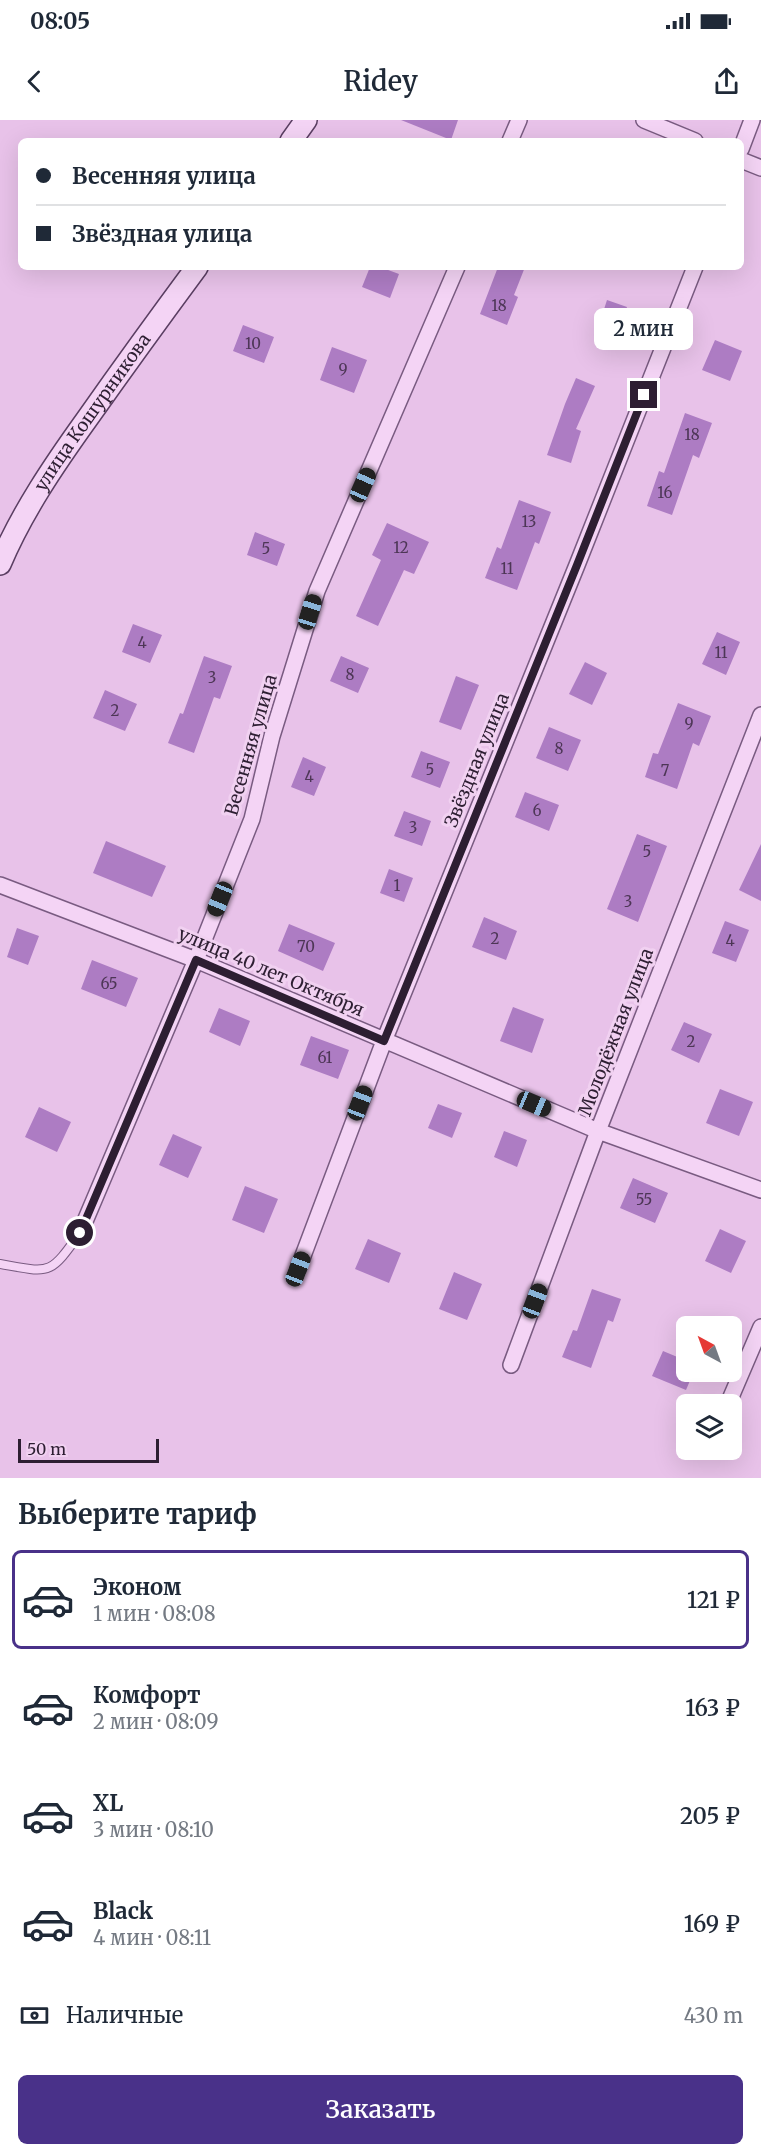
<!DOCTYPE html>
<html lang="ru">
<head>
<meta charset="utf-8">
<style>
  body { margin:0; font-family:Merriweather,serif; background:#f2f2f3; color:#1f2937; height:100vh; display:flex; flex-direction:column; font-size:22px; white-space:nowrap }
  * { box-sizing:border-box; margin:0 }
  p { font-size:20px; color:#747a83 }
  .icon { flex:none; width:33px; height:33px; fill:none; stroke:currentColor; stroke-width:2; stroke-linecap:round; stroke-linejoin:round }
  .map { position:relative; height:1358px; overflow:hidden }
  .drawer { display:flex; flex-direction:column; background:#fff; flex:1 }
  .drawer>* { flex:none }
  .banner { position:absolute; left:18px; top:18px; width:726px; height:132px; border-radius:9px; box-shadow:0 6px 24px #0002; display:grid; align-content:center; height:132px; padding:0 18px; background:#fff }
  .needle { width:39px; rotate:319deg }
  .buttons { position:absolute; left:676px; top:1196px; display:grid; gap:12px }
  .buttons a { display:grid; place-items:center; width:66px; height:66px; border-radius:9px; background:#fff; box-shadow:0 6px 24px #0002; font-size:30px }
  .scale { position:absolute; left:18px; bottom:15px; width:141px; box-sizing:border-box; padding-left:6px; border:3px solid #2d1e32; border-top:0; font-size:16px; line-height:21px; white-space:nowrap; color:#2d1e32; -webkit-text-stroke:4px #f1d1f1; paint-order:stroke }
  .end { position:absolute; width:27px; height:27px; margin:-14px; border:8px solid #2d1e32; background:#fff; box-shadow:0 0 0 3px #fff }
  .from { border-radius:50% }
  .bubble { position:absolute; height:42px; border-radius:9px; background:#fff; box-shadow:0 6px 24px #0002; font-size:20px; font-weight:600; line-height:42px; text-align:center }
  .car { position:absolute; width:18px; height:36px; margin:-18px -9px; border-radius:8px; box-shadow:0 0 4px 2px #0007; background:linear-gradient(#222 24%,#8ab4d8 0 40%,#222 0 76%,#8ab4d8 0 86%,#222 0) }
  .banner b { display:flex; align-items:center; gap:21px; height:57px; font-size:22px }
  .banner b+b { border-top:2px solid #e0e1e3 }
  .banner i { width:15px; height:15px; background:#1f2937 }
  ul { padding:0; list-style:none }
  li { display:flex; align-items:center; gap:18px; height:99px; margin:0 12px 9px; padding:0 6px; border:3px solid transparent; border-radius:9px }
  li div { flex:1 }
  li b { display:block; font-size:22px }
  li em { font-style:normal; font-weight:600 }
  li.selected { border-color:#493189 }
  li>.icon { width:54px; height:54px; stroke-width:1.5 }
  h2 { padding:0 18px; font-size:27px; line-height:72px }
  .pay { display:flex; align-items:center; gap:15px; height:66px; padding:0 18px; font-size:22px }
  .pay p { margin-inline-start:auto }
  .action { display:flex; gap:12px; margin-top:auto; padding:12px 18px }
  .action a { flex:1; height:69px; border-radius:9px; background:#493189; color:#fff; font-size:24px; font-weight:600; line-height:69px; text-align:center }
  .status { display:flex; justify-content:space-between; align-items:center; height:42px; padding:0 30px; background:#fff; direction:ltr }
  .status svg { height:16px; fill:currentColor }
  header { display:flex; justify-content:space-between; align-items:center; height:78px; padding:0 18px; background:#fff; font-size:27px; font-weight:600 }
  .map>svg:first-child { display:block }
  .building { fill:#ad7cc3 }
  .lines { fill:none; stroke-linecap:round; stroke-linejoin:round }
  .lane-casing { stroke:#795b81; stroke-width:10 }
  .street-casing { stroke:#795b81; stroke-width:18 }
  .secondary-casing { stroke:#5a3e62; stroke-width:24 }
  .lane { stroke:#f4d4f5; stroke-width:8 }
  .street { stroke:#f4d4f5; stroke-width:15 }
  .secondary { stroke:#f4d4f5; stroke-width:21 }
  .route { stroke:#2d1e32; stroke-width:8 }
  .labels { text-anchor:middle; stroke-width:6; stroke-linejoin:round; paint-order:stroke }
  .number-label { font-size:15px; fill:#4d3656 }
  .street-label { font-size:18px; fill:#2d1e32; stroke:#f1d1f1 }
</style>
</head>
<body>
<div class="status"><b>08:05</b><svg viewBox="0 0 49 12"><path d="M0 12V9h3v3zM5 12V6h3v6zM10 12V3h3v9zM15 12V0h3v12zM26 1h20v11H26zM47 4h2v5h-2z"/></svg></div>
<header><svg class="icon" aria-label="back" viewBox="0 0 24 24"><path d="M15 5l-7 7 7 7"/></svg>Ridey<svg class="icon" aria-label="share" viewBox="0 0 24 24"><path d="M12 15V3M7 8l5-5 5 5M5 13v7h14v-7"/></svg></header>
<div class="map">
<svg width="761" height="1358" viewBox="0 0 761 1358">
  <rect width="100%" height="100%" fill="#e8c2e9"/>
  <path class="building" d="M401 0H458L451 20Z
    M370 147H380L399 154 390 178 362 167Z
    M498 147H525L514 175 518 177 507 205 480 194Z
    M607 180 627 187 615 220 596 214Z
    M243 205 274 217 264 243 233 231Z
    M715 220 742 231 730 261 702 250Z
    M332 227 367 240 354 273 320 260Z
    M576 258 595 266 576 309 581 311 571 343 547 335 565 284Z
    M685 293 712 303 699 338 693 335 672 395 647 386 659 351 664 353Z
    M519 380 551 392 539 424 535 422 517 470 485 458 497 427 501 429Z
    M387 403 429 422 414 454 404 450 378 506 356 496 381 440 372 435Z
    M255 412 285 424 277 446 247 435Z
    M133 504 162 515 150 543 122 532Z
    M717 512 740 522 726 555 702 544Z
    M204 536 232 546 220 579 214 577 194 633 168 623 180 593 183 594Z
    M341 536 369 548 358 573 330 561Z
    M585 542 607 553 592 585 569 574Z
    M456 556 479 565 461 610 439 602Z
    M105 570 137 584 125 611 93 598Z
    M678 583 711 596 699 626 693 623 677 669 645 657 653 633 658 634Z
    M549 607 581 620 568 651 536 638Z
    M421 631 450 642 440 668 411 657Z
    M303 637 326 647 314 676 291 667Z
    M525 672 559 685 549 711 515 697Z
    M404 691 431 701 422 726 394 716Z
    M637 714 667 726 638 802 607 789Z
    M106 721 166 746 152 777 93 753Z
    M761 724V781L739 770Z
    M389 749 413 758 404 782 380 773Z
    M484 797 517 811 506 840 472 827Z
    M725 801 749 810 736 842 712 833Z
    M289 804 335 823 323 851 278 831Z
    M17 808 39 816 28 845 7 837Z
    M92 840 138 858 126 887 81 869Z
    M513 887 544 899 532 933 500 921Z
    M219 888 250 901 240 926 209 912Z
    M684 902 712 914 699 943 671 930Z
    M311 916 349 930 338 959 300 945Z
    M720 969 753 982 739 1016 706 1003Z
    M438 984 462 993 452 1018 428 1008Z
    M39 987 71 1002 57 1032 25 1017Z
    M504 1011 527 1020 517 1047 494 1037Z
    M173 1014 202 1027 188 1058 159 1045Z
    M633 1058 668 1073 655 1103 620 1088Z
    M245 1066 278 1079 264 1113 232 1100Z
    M720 1109 746 1121 731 1153 705 1141Z
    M368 1119 401 1133 389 1163 355 1149Z
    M454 1152 482 1164 467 1200 439 1189Z
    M592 1169 621 1179 613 1202 608 1200 591 1248 562 1237 573 1210 577 1211Z
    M663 1231 687 1241V1251H694L686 1270 652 1256Z"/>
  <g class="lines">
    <g class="lane-casing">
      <path id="lane" d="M0 1144C51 1153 49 1156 80 1113"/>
    </g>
    <g class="street-casing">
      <path id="street" d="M644 0 695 21
        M510 21 519 0
        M741 29 752 0
        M741 40 761 48
        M0 765 196 840 598 1011 761 1070
        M80 1113 196 840 252 699 272 616 317 471 457 147
        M298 1149 384 921 577 445 695 147
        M511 1245 598 1011 761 595
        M728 1284 761 1207"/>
    </g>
    <g class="secondary-casing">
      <g id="secondary">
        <path d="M291 21 306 0"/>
        <path id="s1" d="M0 444C22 392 54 345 87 299 123 248 160 197 197 147"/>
      </g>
    </g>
    <use href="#lane" class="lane"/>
    <use href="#street" class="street"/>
    <use href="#secondary" class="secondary"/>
  </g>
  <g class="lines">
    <path class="route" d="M80 1113 196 840 384 921 577 445 644 275"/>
  </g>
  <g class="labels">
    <g class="number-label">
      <text x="499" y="191">18</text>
      <text x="253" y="229">10</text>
      <text x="343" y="255">9</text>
      <text x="692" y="320">18</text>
      <text x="665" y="378">16</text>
      <text x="529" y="407">13</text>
      <text x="401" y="433">12</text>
      <text x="266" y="434">5</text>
      <text x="507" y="454">11</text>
      <text x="142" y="528">4</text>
      <text x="721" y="538">11</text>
      <text x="350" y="560">8</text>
      <text x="212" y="563">3</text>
      <text x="115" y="596">2</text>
      <text x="689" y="609">9</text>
      <text x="559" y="634">8</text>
      <text x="430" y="655">5</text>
      <text x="665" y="656">7</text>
      <text x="309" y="662">4</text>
      <text x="537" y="696">6</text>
      <text x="413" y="713">3</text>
      <text x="647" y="737">5</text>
      <text x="397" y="771">1</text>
      <text x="628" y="787">3</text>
      <text x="495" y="824">2</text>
      <text x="730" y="826">4</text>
      <text x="306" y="832">70</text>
      <text x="109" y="869">65</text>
      <text x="691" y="927">2</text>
      <text x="325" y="943">61</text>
      <text x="644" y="1085">55</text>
    </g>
    <g class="street-label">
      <text dy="6" stroke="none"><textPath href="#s1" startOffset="178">улица Кошурникова</textPath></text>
      <text transform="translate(251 625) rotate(-74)" y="6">Весенняя улица</text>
      <text transform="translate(477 640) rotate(-68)" y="6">Звёздная улица</text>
      <text transform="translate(271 852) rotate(23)" y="6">улица 40 лет Октября</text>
      <text transform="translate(616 912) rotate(-69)" y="6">Молодёжная улица</text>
    </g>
  </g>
</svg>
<div class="buttons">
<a><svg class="needle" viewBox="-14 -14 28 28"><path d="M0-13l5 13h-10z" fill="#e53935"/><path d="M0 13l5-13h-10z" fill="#747a83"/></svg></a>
<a><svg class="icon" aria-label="layers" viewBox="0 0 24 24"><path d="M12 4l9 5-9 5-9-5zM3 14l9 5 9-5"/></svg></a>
</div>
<div class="scale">50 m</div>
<i class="end from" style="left:80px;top:1113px"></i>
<i class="end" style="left:644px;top:275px"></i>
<div class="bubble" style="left:594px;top:188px;width:99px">2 мин</div>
<i class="car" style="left:363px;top:365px;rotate:24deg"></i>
<i class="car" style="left:310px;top:492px;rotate:17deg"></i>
<i class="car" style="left:220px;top:779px;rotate:202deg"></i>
<i class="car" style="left:360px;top:983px;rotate:21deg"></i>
<i class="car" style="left:534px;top:984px;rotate:113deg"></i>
<i class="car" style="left:298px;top:1149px;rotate:21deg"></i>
<i class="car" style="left:535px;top:1181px;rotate:21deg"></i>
<div class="banner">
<b><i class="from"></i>Весенняя улица</b>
<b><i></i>Звёздная улица</b>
</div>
</div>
<section class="drawer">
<h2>Выберите тариф</h2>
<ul>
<li class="selected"><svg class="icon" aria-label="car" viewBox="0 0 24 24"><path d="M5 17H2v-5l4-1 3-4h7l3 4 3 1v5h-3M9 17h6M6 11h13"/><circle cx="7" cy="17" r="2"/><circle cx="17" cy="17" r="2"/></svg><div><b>Эконом</b><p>1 мин · 08:08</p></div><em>121 ₽</em></li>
<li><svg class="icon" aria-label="car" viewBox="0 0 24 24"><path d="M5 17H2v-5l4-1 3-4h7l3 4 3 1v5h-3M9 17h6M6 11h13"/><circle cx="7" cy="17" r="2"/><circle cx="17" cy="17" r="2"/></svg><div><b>Комфорт</b><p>2 мин · 08:09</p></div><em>163 ₽</em></li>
<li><svg class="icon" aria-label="car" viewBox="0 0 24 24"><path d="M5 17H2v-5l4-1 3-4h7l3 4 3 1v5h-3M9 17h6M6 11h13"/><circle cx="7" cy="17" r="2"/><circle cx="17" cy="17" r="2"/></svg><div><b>XL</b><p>3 мин · 08:10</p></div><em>205 ₽</em></li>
<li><svg class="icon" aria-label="car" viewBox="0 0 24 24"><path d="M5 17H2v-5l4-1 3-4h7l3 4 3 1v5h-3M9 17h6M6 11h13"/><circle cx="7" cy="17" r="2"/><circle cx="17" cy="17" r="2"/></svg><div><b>Black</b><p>4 мин · 08:11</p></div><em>169 ₽</em></li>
</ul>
<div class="pay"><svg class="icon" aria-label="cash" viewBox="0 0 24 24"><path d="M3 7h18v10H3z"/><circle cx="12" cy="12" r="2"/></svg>Наличные<p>430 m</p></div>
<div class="action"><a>Заказать</a></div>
</section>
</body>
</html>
